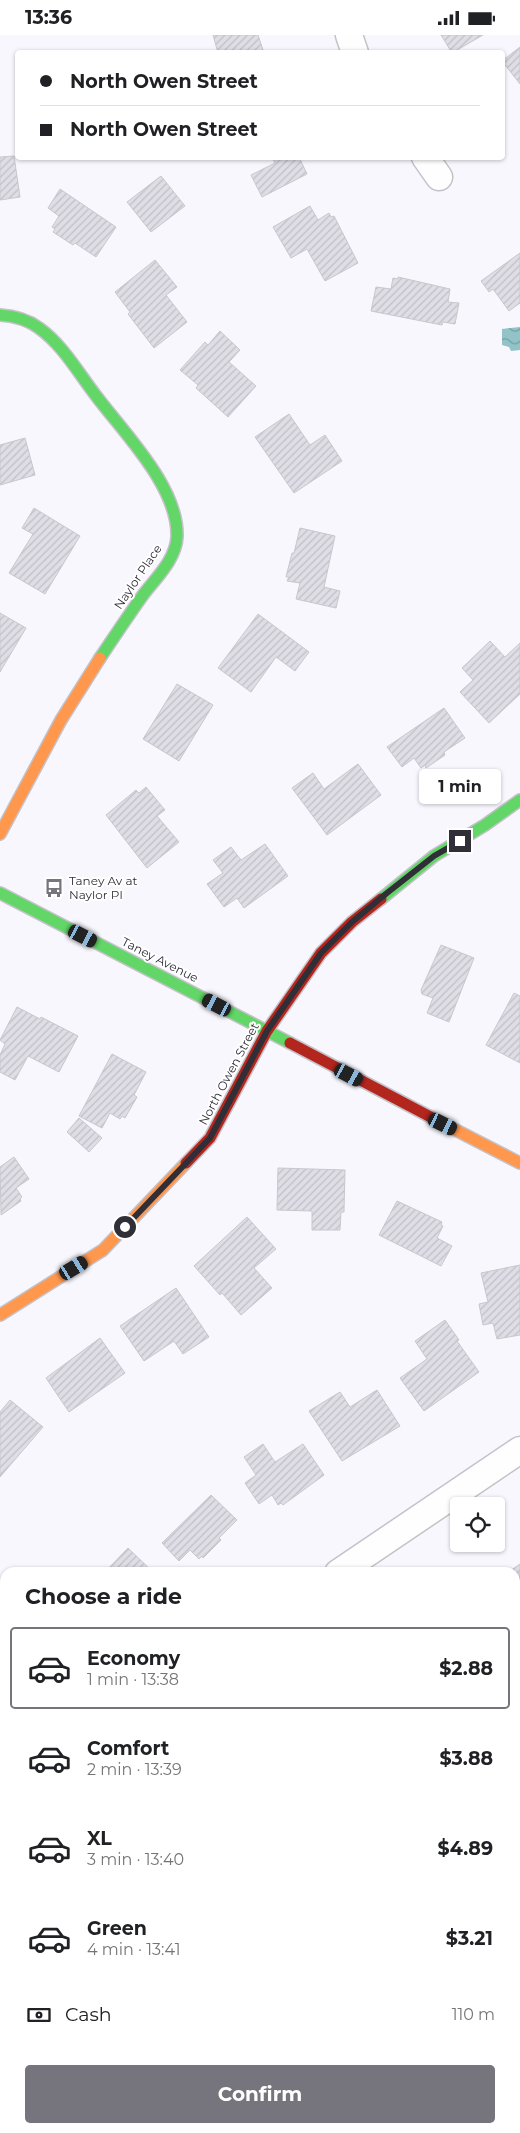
<!DOCTYPE html>
<html lang="en">
<head>
<meta charset="utf-8">
<style>
  body { margin:0; font-family:Montserrat,sans-serif; background:#f6f6f6; color:#202124; height:100vh; display:flex; flex-direction:column; font-size:19px; white-space:nowrap }
  * { box-sizing:border-box; margin:0 }
  p { font-size:16px; color:#757577 }
  .icon { flex:none; width:28px; height:28px; fill:none; stroke:currentColor; stroke-width:2; stroke-linecap:round; stroke-linejoin:round }
  .map { position:relative; flex:1; overflow:hidden }
  .panel { position:absolute; left:0px; top:1532px; width:520px; height:566px; display:flex; flex-direction:column; background:#fff; border-radius:15px 15px 0 0; box-shadow:0 1px 4px #0004 }
  .panel>* { flex:none }
  .hud { position:absolute; left:15px; top:15px; width:490px; height:110px; border-radius:5px; box-shadow:0 1px 4px #0004; display:grid; align-content:center; height:110px; padding:0 25px; background:#fff }
  .tools { position:absolute; left:450px; top:1462px; display:grid; gap:10px }
  .tools a { display:grid; place-items:center; width:55px; height:55px; border-radius:5px; background:#fff; box-shadow:0 1px 4px #0004; font-size:25px }
  .end { position:absolute; width:22px; height:22px; margin:-11px; border:6px solid #302e37; background:#fff; box-shadow:0 0 0 2px #fff }
  .from { border-radius:50% }
  .bubble { position:absolute; height:35px; border-radius:5px; background:#fff; box-shadow:0 1px 4px #0004; font-size:16px; font-weight:700; line-height:35px; text-align:center }
  .car { position:absolute; width:15px; height:30px; margin:-15px -8px; border-radius:6px; box-shadow:0 0 4px 1px #0007; background:linear-gradient(#222 24%,#8ab4d8 0 40%,#222 0 76%,#8ab4d8 0 86%,#222 0) }
  .hud b { display:flex; align-items:center; gap:18px; height:48px; font-size:19px }
  .hud b+b { border-top:1px solid #e0e0e0 }
  .hud i { width:12px; height:12px; background:#202124 }
  ul { padding:0; list-style:none }
  li { display:flex; align-items:center; gap:15px; height:82px; margin:0 10px 8px; padding:0 15px; border:2px solid transparent; border-radius:5px }
  li div { flex:1 }
  li b { display:block; font-size:19px }
  li em { font-style:normal; font-weight:700 }
  li.selected { border-color:#76747c }
  li>.icon { width:45px; height:45px; stroke-width:1.5 }
  h2 { padding:0 25px; font-size:22px; line-height:60px }
  .pay { display:flex; align-items:center; gap:12px; height:55px; padding:0 25px; font-size:19px }
  .pay p { margin-inline-start:auto }
  .primary-button { display:flex; gap:10px; margin-top:auto; padding:10px 25px }
  .primary-button a { flex:1; height:58px; border-radius:5px; background:#76747c; color:#fff; font-size:20px; font-weight:700; line-height:58px; text-align:center }
  .status { display:flex; justify-content:space-between; align-items:center; height:35px; padding:0 25px; background:#fff; direction:ltr }
  .status svg { height:14px; fill:currentColor }
  .map>svg:first-child { display:block }
  .water { fill:url(#water-waves) }
  .building { fill:url(#building-hatch); stroke:#c7c7ce }
  .lines { fill:none; stroke-linecap:round; stroke-linejoin:round }
  .street-casing { stroke:#c4c2c9; stroke-width:29 }
  .fast-casing { stroke:#c4c2c9; stroke-width:14 }
  .slow-casing { stroke:#c4c2c9; stroke-width:14 }
  .jam-casing { stroke:#c4c2c9; stroke-width:14 }
  .street { stroke:#fefeff; stroke-width:26 }
  .fast { stroke:#63d668; stroke-width:11 }
  .slow { stroke:#ff974d; stroke-width:11 }
  .jam { stroke:#b3261e; stroke-width:11 }
  .route { stroke:#302e37; stroke-width:6 }
  .labels { text-anchor:middle; stroke-width:4; stroke-linejoin:round; paint-order:stroke }
  .street-label { font-size:12px; fill:#302e37; stroke:#fff }
  .poi-label { font-size:12px; fill:#302e37; stroke:#fff; text-anchor:start }
</style>
</head>
<body>
<div class="status"><b>13:36</b><svg viewBox="0 0 49 12"><path d="M0 12V9h3v3zM5 12V6h3v6zM10 12V3h3v9zM15 12V0h3v12zM26 1h20v11H26zM47 4h2v5h-2z"/></svg></div>
<div class="map">
<svg width="520" height="2098" viewBox="0 0 520 2098">
  <defs>
    <pattern id="water-waves" width="16" height="10" patternUnits="userSpaceOnUse" patternTransform="scale(1.25)"><rect width="16" height="10" fill="#91c3c8"/><path d="M0 5q4-4 8 0t8 0" fill="none" stroke="#779fa3"/></pattern>
    <pattern id="building-hatch" width="6" height="6" patternUnits="userSpaceOnUse" patternTransform="scale(1.25)"><rect width="6" height="6" fill="#dfdee6"/><path d="M-1 1l2-2M0 6l6-6M5 7l2-2" fill="none" stroke="#c0bfc6"/></pattern>
  </defs>
  <rect width="100%" height="100%" fill="#f8f7fd"/>
  <path class="water" d="M520 292V315L511 316 509 312 502 310V294Z"/>
  <path class="building" d="M213 0H258L264 18H218Z
    M441 0H483L452 18Z
    M520 12V49L502 26Z
    M14 121 20 162 0 165V122Z
    M272 122H299L307 139 262 162 251 140 275 128Z
    M161 141 185 171 151 197 127 167Z
    M60 154 116 192 96 222 75 208 73 210 53 197 55 194 52 192 59 181 48 173Z
    M310 171 318 185 329 178 331 182 334 181 358 228 325 246 307 214 291 223 273 192Z
    M520 218V268L509 276 493 254 489 257 481 246Z
    M155 225 177 252 166 260 187 287 154 313 128 279 130 277 115 257Z
    M398 242 450 254 448 267 459 268 455 289 443 287 442 290 371 276 376 252 391 254 393 243 398 244Z
    M220 296 240 315 229 327 256 351 228 382 196 353 198 350 180 335 205 307 208 310Z
    M289 379 310 410 325 400 342 426 294 458 255 402Z
    M25 403 35 440 0 450V410Z
    M34 473 80 501 45 559 9 538 33 499 22 493Z
    M300 493 335 501 324 552 340 556 336 573 296 564 300 548 287 546 289 542H286L292 518H294Z
    M0 578 26 593 0 637Z
    M258 579 309 617 295 636 276 622 251 657 218 633Z
    M490 606 505 622 520 608V659L489 688 460 657 473 645 462 633Z
    M177 649 213 670 179 726 143 704Z
    M444 673 465 703 444 717 445 720 426 733 425 730 421 733 414 723 402 732 387 712Z
    M358 729 381 760 327 800 292 753 313 738 324 754Z
    M146 752 165 775 157 781 179 807 147 833 106 780 136 755 139 758Z
    M265 809 288 841 244 873 237 863 224 872 207 849 223 838 213 825 231 812 241 825Z
    M441 910 474 923 449 987 427 978 433 963 422 959 421 955Z
    M514 958 520 961V1028L486 1010Z
    M17 972 40 984 41 982 78 1001 59 1037 28 1021 15 1045 0 1037V1020L5 1009 0 1005Z
    M112 1019 146 1037 134 1060 137 1062 125 1083 122 1081 120 1084 110 1078 102 1093 79 1081Z
    M79 1083 102 1103 89 1117 67 1097Z
    M14 1122 29 1144 16 1153 22 1162 20 1164 21 1166 1 1180 0 1132Z
    M278 1133 345 1135 344 1177H341L340 1195H312V1176L277 1175Z
    M397 1166 442 1187 441 1190 443 1191 437 1203 452 1211 441 1231 379 1200Z
    M247 1182 276 1214 254 1233 272 1253 241 1280 222 1258 220 1260 194 1231Z
    M520 1230V1300L497 1304 493 1288 483 1290 479 1269 488 1267 481 1238Z
    M176 1253 209 1302 183 1319 174 1306 144 1326 120 1291Z
    M445 1285 459 1305 457 1306 479 1337 424 1376 400 1343 427 1324 415 1306Z
    M100 1303 125 1338 69 1377 46 1343Z
    M377 1355 400 1391 342 1426 309 1376 340 1357 350 1372Z
    M10 1365 43 1392 0 1442V1377Z
    M263 1409 275 1427 303 1409 324 1440 283 1470 281 1468 278 1470 272 1460 259 1469 245 1448 256 1440 244 1422Z
    M211 1460 237 1485 219 1503 221 1505 203 1523 202 1521 199 1524 190 1515 179 1526 162 1508Z
    M128 1513 154 1538H104Z
    M520 1529V1575L515 1579V1538H507Z
    M5 1605V1627L0 1619V1609Z
    M515 1928 520 1932V1986L515 1981Z
    M320 2094H329L334 2098H317Z"/>
  <g class="lines">
    <g class="street-casing">
      <path id="street" d="M349 0 355 18
        M425 122 439 142
        M338 1538 520 1415
        M0 1762 5 1759
        M481 2094 486 2098"/>
    </g>
    <g class="fast-casing">
      <path id="fast" d="M0 280C15 281 27 284 39 293 63 310 79 339 97 362 125 399 179 453 177 502 176 524 156 543 143 560 128 581 114 602 100 623
        M0 858 290 1008
        M381 864 434 821 485 790 520 765"/>
    </g>
    <g class="slow-casing">
      <path id="slow" d="M0 799 61 685 100 623
        M442 1088 520 1128
        M0 1280 103 1215 186 1128"/>
    </g>
    <g class="jam-casing">
      <path id="jam" d="M290 1008 442 1088
        M186 1128 210 1103 267 996 321 918 352 887 381 864"/>
    </g>
    <use href="#street" class="street"/>
    <use href="#fast" class="fast"/>
    <use href="#slow" class="slow"/>
    <use href="#jam" class="jam"/>
  </g>
  <g class="lines">
    <path class="route" d="M125 1192 210 1103 267 996 321 918 352 887 387 858 434 821 460 806"/>
  </g>
  <defs>
    <g id="bus-bare" transform="scale(1.5)"><path d="M-5-6H5V4H4V6H2V4H-2V6H-4V4H-5ZM-3.5-4V0h7V-4ZM-3.5 1.2v1.5H-2V1.2ZM2 1.2v1.5H3.5V1.2Z" fill="#76747c" stroke="#fff" stroke-width="2.5" paint-order="stroke"/></g>
  </defs>
  <g fill-rule="evenodd">
    <use href="#bus-bare" x="54" y="853"/>
  </g>
  <g class="labels">
    <g class="street-label">
      <text transform="translate(138 542) rotate(-56)" y="4">Naylor Place</text>
      <text transform="translate(160 925) rotate(27)" y="4">Taney Avenue</text>
      <text transform="translate(229 1039) rotate(-62)" y="4">North Owen Street</text>
    </g>
    <g class="poi-label">
      <text x="69" y="850">Taney Av at<tspan x="69" dy="14">Naylor Pl</tspan></text>
    </g>
  </g>
</svg>
<div class="tools">
<a><svg class="icon" aria-label="locate" viewBox="0 0 24 24"><circle cx="12" cy="12" r="6"/><path d="M12 2v4M12 18v4M2 12h4M18 12h4"/></svg></a>
</div>
<i class="end from" style="left:125px;top:1192px"></i>
<i class="end" style="left:460px;top:806px"></i>
<div class="bubble" style="left:419px;top:734px;width:82px">1 min</div>
<i class="car" style="left:83px;top:901px;rotate:117deg"></i>
<i class="car" style="left:217px;top:970px;rotate:297deg"></i>
<i class="car" style="left:349px;top:1040px;rotate:118deg"></i>
<i class="car" style="left:443px;top:1089px;rotate:116deg"></i>
<i class="car" style="left:74px;top:1233px;rotate:59deg"></i>
<div class="hud">
<b><i class="from"></i>North Owen Street</b>
<b><i></i>North Owen Street</b>
</div>
<section class="panel">
<h2>Choose a ride</h2>
<ul>
<li class="selected"><svg class="icon" aria-label="car" viewBox="0 0 24 24"><path d="M5 17H2v-5l4-1 3-4h7l3 4 3 1v5h-3M9 17h6M6 11h13"/><circle cx="7" cy="17" r="2"/><circle cx="17" cy="17" r="2"/></svg><div><b>Economy</b><p>1 min · 13:38</p></div><em>$2.88</em></li>
<li><svg class="icon" aria-label="car" viewBox="0 0 24 24"><path d="M5 17H2v-5l4-1 3-4h7l3 4 3 1v5h-3M9 17h6M6 11h13"/><circle cx="7" cy="17" r="2"/><circle cx="17" cy="17" r="2"/></svg><div><b>Comfort</b><p>2 min · 13:39</p></div><em>$3.88</em></li>
<li><svg class="icon" aria-label="car" viewBox="0 0 24 24"><path d="M5 17H2v-5l4-1 3-4h7l3 4 3 1v5h-3M9 17h6M6 11h13"/><circle cx="7" cy="17" r="2"/><circle cx="17" cy="17" r="2"/></svg><div><b>XL</b><p>3 min · 13:40</p></div><em>$4.89</em></li>
<li><svg class="icon" aria-label="car" viewBox="0 0 24 24"><path d="M5 17H2v-5l4-1 3-4h7l3 4 3 1v5h-3M9 17h6M6 11h13"/><circle cx="7" cy="17" r="2"/><circle cx="17" cy="17" r="2"/></svg><div><b>Green</b><p>4 min · 13:41</p></div><em>$3.21</em></li>
</ul>
<div class="pay"><svg class="icon" aria-label="cash" viewBox="0 0 24 24"><path d="M3 7h18v10H3z"/><circle cx="12" cy="12" r="2"/></svg>Cash<p>110 m</p></div>
<div class="primary-button"><a>Confirm</a></div>
</section>
</div>
</body>
</html>
